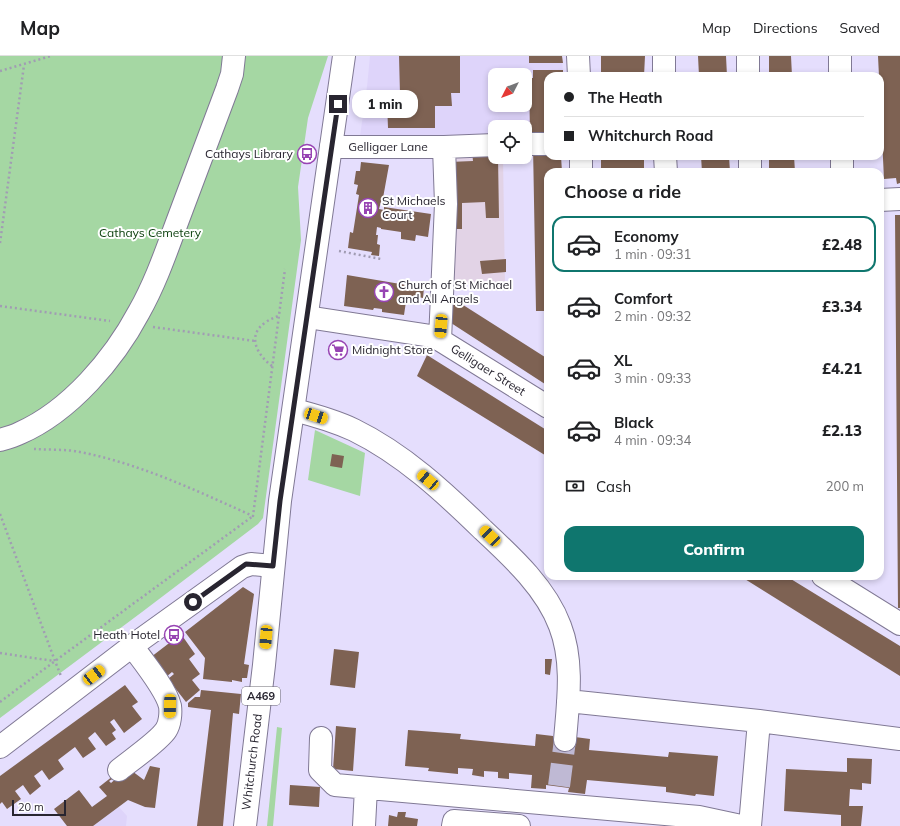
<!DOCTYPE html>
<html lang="en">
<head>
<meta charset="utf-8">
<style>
  body { margin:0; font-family:Mulish,sans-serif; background:#f2f2f2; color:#202124; height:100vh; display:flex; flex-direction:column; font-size:15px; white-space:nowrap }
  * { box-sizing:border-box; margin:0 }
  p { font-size:13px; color:#757577 }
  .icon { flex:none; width:22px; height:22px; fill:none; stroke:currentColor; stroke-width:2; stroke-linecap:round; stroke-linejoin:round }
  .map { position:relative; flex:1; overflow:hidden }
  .sheet { position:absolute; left:544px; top:112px; width:340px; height:412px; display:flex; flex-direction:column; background:#fff; border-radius:12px; box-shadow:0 2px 6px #0003 }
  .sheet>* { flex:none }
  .hud { position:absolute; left:544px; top:16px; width:340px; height:88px; border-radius:12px; box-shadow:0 2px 6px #0003; display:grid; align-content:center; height:88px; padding:0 20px; background:#fff }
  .needle { width:26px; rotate:228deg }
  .fabs { position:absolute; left:488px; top:12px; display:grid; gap:8px }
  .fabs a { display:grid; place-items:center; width:44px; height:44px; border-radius:8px; background:#fff; box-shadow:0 2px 6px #0003; font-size:20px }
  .scale { position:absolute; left:12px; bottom:10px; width:54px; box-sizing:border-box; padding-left:4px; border:2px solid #282530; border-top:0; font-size:11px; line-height:14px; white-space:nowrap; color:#282530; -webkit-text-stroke:3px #fff; paint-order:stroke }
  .end { position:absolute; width:18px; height:18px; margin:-9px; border:5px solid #282530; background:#fff; box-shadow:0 0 0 2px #fff }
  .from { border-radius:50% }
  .bubble { position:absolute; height:28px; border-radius:12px; background:#fff; box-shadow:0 2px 6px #0003; font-size:13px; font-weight:800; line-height:28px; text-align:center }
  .car { position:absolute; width:12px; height:24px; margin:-12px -6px; border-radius:5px; box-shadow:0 0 3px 1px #0007; background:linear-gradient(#f5c518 24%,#345 0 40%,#f5c518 0 76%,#345 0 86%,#f5c518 0) }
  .hud b { display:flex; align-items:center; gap:14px; height:38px; font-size:15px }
  .hud b+b { border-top:1px solid #e0e0e0 }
  .hud i { width:10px; height:10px; background:#202124 }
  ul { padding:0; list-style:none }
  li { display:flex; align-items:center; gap:12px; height:56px; margin:0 8px 6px; padding:0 12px; border:2px solid transparent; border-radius:12px }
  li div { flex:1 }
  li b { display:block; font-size:15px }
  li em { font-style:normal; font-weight:800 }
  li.active { border-color:#0f766e }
  li>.icon { width:36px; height:36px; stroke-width:1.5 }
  h2 { padding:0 20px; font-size:18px; line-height:48px }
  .pay { display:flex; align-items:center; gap:10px; height:44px; padding:0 20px; font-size:15px }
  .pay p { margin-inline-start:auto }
  .cta { display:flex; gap:8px; margin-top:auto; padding:8px 20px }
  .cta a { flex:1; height:46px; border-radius:12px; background:#0f766e; color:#fff; font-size:16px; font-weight:800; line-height:46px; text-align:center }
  header { display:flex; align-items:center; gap:24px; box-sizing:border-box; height:56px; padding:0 20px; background:#fff; border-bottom:1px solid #e0e0e0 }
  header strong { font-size:19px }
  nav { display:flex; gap:22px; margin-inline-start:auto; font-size:14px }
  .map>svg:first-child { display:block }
  .built { fill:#ded4fa; fill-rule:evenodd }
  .industrial { fill:#e2d3e6 }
  .green { fill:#a5d7a3 }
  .building { fill:#7e6253 }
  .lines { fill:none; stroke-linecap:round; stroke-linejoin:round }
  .minor-tunnel { stroke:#bfb9d4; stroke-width:22; stroke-dasharray:22 11; stroke-linecap:butt }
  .minor-casing { stroke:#807995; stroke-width:24 }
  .major-casing { stroke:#807995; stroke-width:24 }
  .path { stroke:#a19cb3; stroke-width:2.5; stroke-dasharray:2 3; stroke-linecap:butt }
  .minor { stroke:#fff; stroke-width:22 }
  .major { stroke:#fff; stroke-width:22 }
  .route { stroke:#282530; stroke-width:5 }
  .labels { text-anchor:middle; stroke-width:4; stroke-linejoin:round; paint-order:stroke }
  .shield { fill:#fff; stroke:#68666e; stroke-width:1 }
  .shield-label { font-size:11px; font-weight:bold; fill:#282530 }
  .street-label { font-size:12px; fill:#282530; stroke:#fff }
  .poi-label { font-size:12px; fill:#282530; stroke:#fff; text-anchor:start }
  .park-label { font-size:12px; fill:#0e4210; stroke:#fff }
</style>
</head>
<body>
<header>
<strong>Map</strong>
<nav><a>Map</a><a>Directions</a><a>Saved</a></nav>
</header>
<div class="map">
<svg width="900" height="770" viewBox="0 0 900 770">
  <rect width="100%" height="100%" fill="#e5defd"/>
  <path class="built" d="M370 0H562L563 20H548V85H525V71H495V85L359 87 367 31ZM495 19H525V49H495Z
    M119 751 127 760 126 770H93Z"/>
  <path class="industrial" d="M458 95 495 101H503L505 230H498L490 224 486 225 483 231 450 224 452 104Z"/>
  <path class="green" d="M0 0H328L308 62 298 131 301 184 263 462 258 468 142 556 0 662Z
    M315 374 365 397 360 440 308 424Z
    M277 671 282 672 273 770H267Z"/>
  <path class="building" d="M399 0H460V37H451L452 50H435V72H388L387 46H393L392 38H400Z
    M529 0H562L563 7H529Z
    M601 0H645L644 20H601Z
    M698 0H726L727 20H699Z
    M769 0H791L792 20H769Z
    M878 0H900V127L897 128 896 122 884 123Z
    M533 14H563V20H548V78H530L529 22H533Z
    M533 90H548V100H561L562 116H548V255H536Z
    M472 95H495V101H498L499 162H486L485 146 462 147V173H451L449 106 473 105Z
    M601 100H644V116H601Z
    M701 100H729L730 116H702Z
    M769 100H794L795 116H769Z
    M361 106 389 109 383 142H382L379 153 384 154V151L431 158 428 181 416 179 415 185 401 183V176L381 173V172L377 171 376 179H378L377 188 380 189 379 200 371 199 372 196 348 192 350 176 353 177 359 139 356 138 358 129 354 128 356 115H360Z
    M895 159H900V552H898Z
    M506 203V216L482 218 480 205Z
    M347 219 424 232 423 242 407 239 404 259 382 256V253L374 252 373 254 344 250Z
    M449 240 548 303V330L448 265Z
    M427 299 548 375V401L417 320Z
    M332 398 344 400 342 412 330 410Z
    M740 520H786L900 590V620Z
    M243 531 254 538 244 608 249 609 247 622H242V626L232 624V626L203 623 205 602 185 576Z
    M181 578 195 598 189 603 200 618 192 624 200 634 186 646 168 623 174 618 172 616 166 621 151 601Z
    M334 593 359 596 355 632 330 629Z
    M545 603H552L550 619 545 618Z
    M125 629 138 646 132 650 142 663 124 677 114 663 110 666 116 674 112 677 116 683 106 690 95 676 88 682 96 693 83 702 75 691 58 704 64 713 49 724 42 714 34 720 41 730 30 739 23 729 15 735 21 743 7 753 2 746 0 748V720Z
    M201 634 241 638 239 658 233 657 223 770H197L211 654 188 651V647L195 641H200Z
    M336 670 356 672 353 715 333 713Z
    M408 674 461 678 460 683 535 690 536 678 553 680V683L574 686 575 681 590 683 589 694 668 701 669 696 718 700 714 740 696 738 695 740 666 736V731L587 724 585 738 568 736 569 732 546 729V733L531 732 532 719 509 717V723L498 722V716L484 715V721L472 719 473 713 458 712V718L428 715 429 712 405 710Z
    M847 702 872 703 871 728 862 727V734L850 733 849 750H863L861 770H841V759L784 755 786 713 847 716Z
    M150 710 160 712 155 752 145 751 128 744 93 770H67L54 753 79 734 92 751 107 740 99 731 113 720 114 722 109 725 111 727 128 712 144 724Z
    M290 729 320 731 319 751 289 749Z
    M398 756H406L405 761 418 763 417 770H388L389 759 397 761Z"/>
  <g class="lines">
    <path class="minor-tunnel" d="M559 730 565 684"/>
    <g class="minor-casing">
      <path id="minor" d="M578 0 579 20
        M664 0V20
        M748 0V20
        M840 0V20
        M525 88H548
        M331 91H444L446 148 440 284
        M444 91 495 89
        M581 100V116
        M665 100 666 116
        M750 100V116
        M842 100V116
        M880 144 900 143
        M307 261 431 280 440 284 548 351
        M294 354C314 359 335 365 354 374 403 398 444 436 483 474 512 501 546 532 560 570 574 606 568 647 565 684
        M0 384C7 382 14 380 20 377 70 355 114 303 139 256 156 226 167 193 179 161 195 118 211 76 227 33L232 18 234 0
        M823 520 900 568
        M568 645 759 665 900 683
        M321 682 320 714 335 729 699 761 741 770
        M0 691 132 590 242 511 251 508 273 510
        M119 714C130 705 159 685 166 674 170 668 171 657 170 650 166 633 143 605 132 590
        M364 770 366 732
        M453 770 454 765 519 770
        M750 770 759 665"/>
    </g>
    <g class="major-casing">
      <path id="major" d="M245 770 264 609 280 445 344 0"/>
    </g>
    <path class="path" d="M0 15 51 0
      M0 187 24 9
      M339 195 381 203
      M0 250 110 265
      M153 271 255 285
      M272 310C257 299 246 279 266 266 270 263 274 262 278 260
      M34 393C49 394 66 393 80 396 141 408 197 435 253 460L285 213
      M0 458 55 605 61 620
      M0 597 54 605
      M0 646 55 605 253 460"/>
    <use href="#minor" class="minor"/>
    <use href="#major" class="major"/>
  </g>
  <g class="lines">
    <path class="route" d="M193 546 246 508 273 510 280 445 338 48"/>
  </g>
  <defs>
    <g id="bus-ring" transform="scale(1)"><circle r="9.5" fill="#fff" stroke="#9744b3" stroke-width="1.5"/><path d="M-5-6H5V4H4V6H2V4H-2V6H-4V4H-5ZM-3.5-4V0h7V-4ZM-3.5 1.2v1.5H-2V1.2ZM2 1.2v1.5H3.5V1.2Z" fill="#9744b3"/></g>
    <g id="building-ring" transform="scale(1)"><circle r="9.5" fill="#fff" stroke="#9744b3" stroke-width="1.5"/><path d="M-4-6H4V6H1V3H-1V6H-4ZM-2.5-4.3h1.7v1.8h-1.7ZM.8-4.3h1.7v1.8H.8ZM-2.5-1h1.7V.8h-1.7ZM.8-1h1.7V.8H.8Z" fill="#9744b3"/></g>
    <g id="church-ring" transform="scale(1)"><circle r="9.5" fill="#fff" stroke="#9744b3" stroke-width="1.5"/><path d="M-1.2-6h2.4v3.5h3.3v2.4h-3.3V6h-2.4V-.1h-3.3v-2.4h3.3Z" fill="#9744b3"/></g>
    <g id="supermarket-ring" transform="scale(1)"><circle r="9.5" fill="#fff" stroke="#9744b3" stroke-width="1.5"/><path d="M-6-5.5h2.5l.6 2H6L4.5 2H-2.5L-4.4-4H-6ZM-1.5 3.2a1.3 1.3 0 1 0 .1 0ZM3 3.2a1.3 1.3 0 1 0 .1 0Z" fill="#9744b3"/></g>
  </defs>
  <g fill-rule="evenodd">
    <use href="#bus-ring" x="307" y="98"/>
    <use href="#building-ring" x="368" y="152"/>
    <use href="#church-ring" x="384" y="236"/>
    <use href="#supermarket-ring" x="338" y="294"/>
    <use href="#bus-ring" x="174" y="579"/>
  </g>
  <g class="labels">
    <rect class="shield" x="242" y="631" width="38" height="18" rx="3"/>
    <g class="shield-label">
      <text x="261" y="644">A469</text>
    </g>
    <g class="street-label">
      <text x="388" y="95">Gelligaer Lane</text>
      <text transform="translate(488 314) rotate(32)" y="4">Gelligaer Street</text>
      <text transform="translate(252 706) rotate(-83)" y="4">Whitchurch Road</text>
    </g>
    <g class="poi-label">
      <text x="293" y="102" text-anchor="end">Cathays Library</text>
      <text x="382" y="149">St Michaels<tspan x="382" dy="14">Court</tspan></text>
      <text x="398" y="233">Church of St Michael<tspan x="398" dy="14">and All Angels</tspan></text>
      <text x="352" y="298">Midnight Store</text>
      <text x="160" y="583" text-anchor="end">Heath Hotel</text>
    </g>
    <g class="park-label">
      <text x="150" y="181">Cathays Cemetery</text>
    </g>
  </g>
</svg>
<div class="fabs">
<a><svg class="needle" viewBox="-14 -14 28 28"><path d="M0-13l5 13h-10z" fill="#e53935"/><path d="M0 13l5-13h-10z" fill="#757577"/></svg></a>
<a><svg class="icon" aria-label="locate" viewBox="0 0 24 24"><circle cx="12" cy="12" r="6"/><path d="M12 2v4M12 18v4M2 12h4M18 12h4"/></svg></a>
</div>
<div class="scale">20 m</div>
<i class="end from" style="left:193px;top:546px"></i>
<i class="end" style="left:338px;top:48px"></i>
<div class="bubble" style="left:352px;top:34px;width:66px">1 min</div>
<i class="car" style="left:441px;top:270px;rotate:185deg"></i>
<i class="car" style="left:316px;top:360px;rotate:108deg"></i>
<i class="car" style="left:428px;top:424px;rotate:310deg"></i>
<i class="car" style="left:490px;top:480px;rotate:314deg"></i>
<i class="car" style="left:266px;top:581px;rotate:185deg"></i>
<i class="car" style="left:94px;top:619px;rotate:53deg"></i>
<i class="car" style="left:170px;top:650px;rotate:181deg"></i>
<div class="hud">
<b><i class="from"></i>The Heath</b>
<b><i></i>Whitchurch Road</b>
</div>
<section class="sheet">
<h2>Choose a ride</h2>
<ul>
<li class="active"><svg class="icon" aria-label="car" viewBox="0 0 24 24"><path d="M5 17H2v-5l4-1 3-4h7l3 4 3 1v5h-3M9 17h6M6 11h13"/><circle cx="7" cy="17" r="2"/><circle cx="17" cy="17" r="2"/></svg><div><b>Economy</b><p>1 min · 09:31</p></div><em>£2.48</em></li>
<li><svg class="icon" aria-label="car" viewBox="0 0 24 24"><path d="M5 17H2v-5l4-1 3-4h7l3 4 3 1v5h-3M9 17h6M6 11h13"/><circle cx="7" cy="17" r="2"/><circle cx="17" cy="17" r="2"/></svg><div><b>Comfort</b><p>2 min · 09:32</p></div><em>£3.34</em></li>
<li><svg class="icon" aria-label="car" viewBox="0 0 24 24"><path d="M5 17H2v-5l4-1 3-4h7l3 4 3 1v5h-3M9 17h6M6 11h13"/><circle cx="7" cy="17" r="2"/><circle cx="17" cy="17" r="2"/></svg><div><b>XL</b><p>3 min · 09:33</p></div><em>£4.21</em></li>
<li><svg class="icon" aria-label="car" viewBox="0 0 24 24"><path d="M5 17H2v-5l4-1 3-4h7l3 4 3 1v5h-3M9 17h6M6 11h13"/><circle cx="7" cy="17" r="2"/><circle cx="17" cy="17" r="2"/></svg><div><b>Black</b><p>4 min · 09:34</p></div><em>£2.13</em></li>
</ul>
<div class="pay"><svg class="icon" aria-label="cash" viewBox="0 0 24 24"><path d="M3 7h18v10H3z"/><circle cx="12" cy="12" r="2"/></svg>Cash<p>200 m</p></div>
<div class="cta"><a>Confirm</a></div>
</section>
</div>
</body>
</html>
